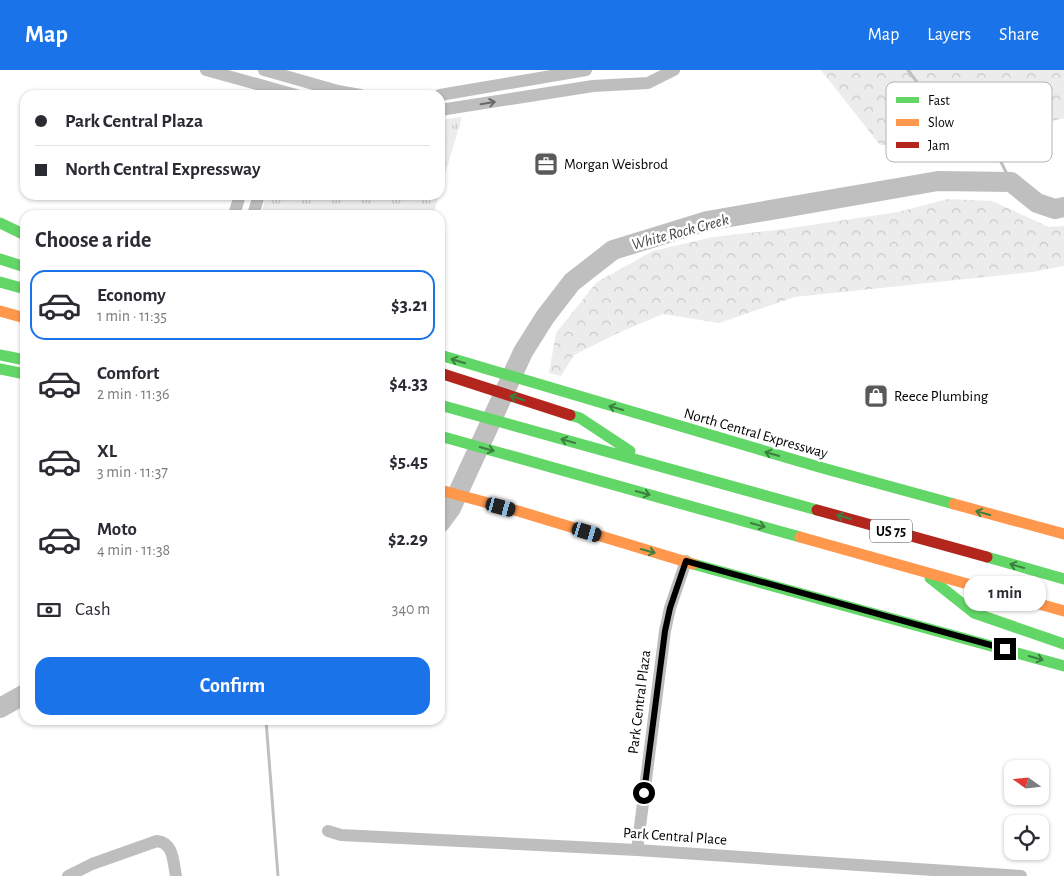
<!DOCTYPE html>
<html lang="en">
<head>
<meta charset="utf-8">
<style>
  body { margin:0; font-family:"Alegreya Sans",sans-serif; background:#f2f2f3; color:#2b2b33; height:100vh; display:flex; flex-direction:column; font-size:19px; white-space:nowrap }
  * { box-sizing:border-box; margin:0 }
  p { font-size:16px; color:#7c7c81 }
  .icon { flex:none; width:28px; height:28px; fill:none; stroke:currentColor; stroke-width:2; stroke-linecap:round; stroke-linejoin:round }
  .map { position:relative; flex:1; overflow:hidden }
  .side { position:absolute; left:20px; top:140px; width:425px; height:515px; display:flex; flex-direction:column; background:#fff; border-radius:15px; box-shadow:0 1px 4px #0004 }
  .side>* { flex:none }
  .banner { position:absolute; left:20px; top:20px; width:425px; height:110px; border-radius:15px; box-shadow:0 1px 4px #0004; display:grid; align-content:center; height:110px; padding:0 15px; background:#fff }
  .needle { width:32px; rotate:285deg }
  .fabs { position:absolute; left:1004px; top:690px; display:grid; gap:10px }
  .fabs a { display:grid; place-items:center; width:45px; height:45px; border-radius:10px; background:#fff; box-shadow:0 1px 4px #0004; font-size:25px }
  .end { position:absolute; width:22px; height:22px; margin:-11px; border:6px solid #000; background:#fff; box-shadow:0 0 0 2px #fff }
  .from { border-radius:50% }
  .bubble { position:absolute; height:35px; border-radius:15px; background:#fff; box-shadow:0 1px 4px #0004; font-size:16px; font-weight:600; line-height:35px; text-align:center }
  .car { position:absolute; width:15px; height:30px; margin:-15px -8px; border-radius:6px; box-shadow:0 0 4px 1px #0007; background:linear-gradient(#222 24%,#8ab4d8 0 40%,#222 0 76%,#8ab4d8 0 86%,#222 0) }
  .banner b { display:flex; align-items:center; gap:18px; height:48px; font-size:19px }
  .banner b+b { border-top:1px solid #e1e1e2 }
  .banner i { width:12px; height:12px; background:#2b2b33 }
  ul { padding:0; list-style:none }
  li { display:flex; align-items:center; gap:15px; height:70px; margin:0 10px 8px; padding:0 5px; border:2px solid transparent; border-radius:15px }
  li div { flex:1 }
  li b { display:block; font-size:19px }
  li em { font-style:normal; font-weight:600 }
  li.selected { border-color:#1a73e8 }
  li>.icon { width:45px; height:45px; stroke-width:1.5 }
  h2 { padding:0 15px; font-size:22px; line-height:60px }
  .pay { display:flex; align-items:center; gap:12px; height:55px; padding:0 15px; font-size:19px }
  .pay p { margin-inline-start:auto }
  .cta { display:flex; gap:10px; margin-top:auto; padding:10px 15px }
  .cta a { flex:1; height:58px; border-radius:15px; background:#1a73e8; color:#fff; font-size:20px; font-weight:600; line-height:58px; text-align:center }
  header { display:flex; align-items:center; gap:30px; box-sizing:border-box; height:70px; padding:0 25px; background:#1a73e8; color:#fff }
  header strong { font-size:24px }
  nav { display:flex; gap:28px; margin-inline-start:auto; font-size:18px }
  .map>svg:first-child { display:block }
  .grass { fill:url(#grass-tufts) }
  .forest { fill:url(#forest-crowns) }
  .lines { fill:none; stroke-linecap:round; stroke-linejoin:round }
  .stream { stroke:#bfbfbf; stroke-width:3 }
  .river { stroke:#bfbfbf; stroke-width:20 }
  .street { stroke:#bebebe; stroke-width:12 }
  .fast { stroke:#63d668; stroke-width:11 }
  .slow { stroke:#ff974d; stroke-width:11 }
  .jam { stroke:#b3261e; stroke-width:11 }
  .oneway { stroke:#686868 }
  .oneway2 { stroke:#3b803e }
  .route { stroke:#000; stroke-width:6 }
  .labels { text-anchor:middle; stroke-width:5; stroke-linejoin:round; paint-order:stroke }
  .shield { fill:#fff; stroke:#4c4c4c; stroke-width:1 }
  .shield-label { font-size:14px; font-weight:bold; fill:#000 }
  .poi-label { font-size:15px; fill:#000; stroke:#fff; text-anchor:start }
  .street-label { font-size:15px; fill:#000; stroke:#fff }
  .water-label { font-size:16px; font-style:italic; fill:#444; stroke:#fff }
  .key { fill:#fff; stroke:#b2b2b2; stroke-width:1 }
  .key-label { font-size:14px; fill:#000 }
</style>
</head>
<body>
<header>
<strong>Map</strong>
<nav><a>Map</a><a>Layers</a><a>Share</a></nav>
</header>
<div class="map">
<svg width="1064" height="806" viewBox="0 0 1064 806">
  <defs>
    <pattern id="grass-tufts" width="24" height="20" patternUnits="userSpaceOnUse" patternTransform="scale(1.25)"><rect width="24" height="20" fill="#ececec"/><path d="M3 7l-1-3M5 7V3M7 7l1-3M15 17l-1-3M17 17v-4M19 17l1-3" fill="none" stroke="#c9c9c9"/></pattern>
    <pattern id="forest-crowns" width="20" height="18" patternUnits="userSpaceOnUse" patternTransform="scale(1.25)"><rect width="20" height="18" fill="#ececec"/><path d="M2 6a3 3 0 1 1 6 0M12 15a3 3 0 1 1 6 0" fill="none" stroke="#c9c9c9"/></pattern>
  </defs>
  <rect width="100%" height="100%" fill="#fff"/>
  <path class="grass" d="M462 47 440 121V122V50Z
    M266 125H439L433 145H261Z"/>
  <path class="forest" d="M821 0H1064V48L1011 61 979 65 934 74 880 75Z
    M948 129 992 131 1049 157 1064 156V196L1032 202 795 227 719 253 663 244 618 263 574 285 561 306 549 303 556 263 597 212 653 181 713 167 785 159 898 142Z"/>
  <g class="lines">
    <path class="stream" d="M908 0 934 35 996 82 1011 112
      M266 650 278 806"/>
    <path class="river" d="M440 453 451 438 523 282 545 247 572 212 613 180 707 151 938 111 1011 112 1037 133 1055 139 1064 137
      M0 638 25 624"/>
    <path class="street" d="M206 0 296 25
      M264 0 338 21 360 25
      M440 25 586 0
      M440 40 593 16 648 13 674 0
      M234 145 240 125
      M253 145 259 125
      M328 761 341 765 637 780 1021 806
      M637 780 665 561 670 538 686 491
      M68 806 92 794 157 771C174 773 173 792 176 806"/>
    <path class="fast" d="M0 153 25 165
      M0 189 25 197
      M0 212 25 219
      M0 285 25 290
      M440 285 819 397 954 434
      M0 299 25 304
      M440 335 817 440
      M570 345 580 348 630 381
      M440 366 800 467
      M987 487 1064 509
      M693 494 1064 596
      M930 508 974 543 1064 574"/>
    <path class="slow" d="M0 241 25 248
      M440 420 518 441 693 494
      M954 434 1064 464
      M800 467 1064 541"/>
    <path class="jam" d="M440 303 570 345
      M817 440 987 487"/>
  </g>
  <defs><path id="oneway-shaft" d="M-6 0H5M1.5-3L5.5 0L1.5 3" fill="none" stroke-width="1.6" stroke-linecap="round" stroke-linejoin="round" transform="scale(1.25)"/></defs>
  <use class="oneway" href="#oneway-shaft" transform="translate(488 33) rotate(-9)"/>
  <g class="oneway2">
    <use href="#oneway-shaft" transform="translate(458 291) rotate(-163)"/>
    <use href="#oneway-shaft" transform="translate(517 328) rotate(-162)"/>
    <use href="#oneway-shaft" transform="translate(616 338) rotate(-164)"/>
    <use href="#oneway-shaft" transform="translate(568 371) rotate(-164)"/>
    <use href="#oneway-shaft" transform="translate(487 379) rotate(16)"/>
    <use href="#oneway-shaft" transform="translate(772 384) rotate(-164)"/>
    <use href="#oneway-shaft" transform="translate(643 423) rotate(16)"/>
    <use href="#oneway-shaft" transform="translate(983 443) rotate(-165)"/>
    <use href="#oneway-shaft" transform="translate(844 447) rotate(-164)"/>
    <use href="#oneway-shaft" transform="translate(758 455) rotate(16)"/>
    <use href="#oneway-shaft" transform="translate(648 481) rotate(16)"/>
    <use href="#oneway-shaft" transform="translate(1017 496) rotate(-164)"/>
    <use href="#oneway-shaft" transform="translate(1036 588) rotate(16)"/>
  </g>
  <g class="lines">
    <path class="route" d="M644 723 665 561 670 538 686 491 1005 579"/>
  </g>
  <defs>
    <g id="office-square" transform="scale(1.25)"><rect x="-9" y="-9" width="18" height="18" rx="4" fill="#595959" stroke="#fff"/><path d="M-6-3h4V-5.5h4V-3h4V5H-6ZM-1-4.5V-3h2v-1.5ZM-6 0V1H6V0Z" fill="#fff"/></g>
    <g id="shop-square" transform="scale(1.25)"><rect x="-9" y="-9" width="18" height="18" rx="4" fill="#595959" stroke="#fff"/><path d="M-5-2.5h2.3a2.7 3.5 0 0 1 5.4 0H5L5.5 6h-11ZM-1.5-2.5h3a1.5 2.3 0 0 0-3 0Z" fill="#fff"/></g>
  </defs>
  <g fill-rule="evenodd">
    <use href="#office-square" x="546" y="94"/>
    <use href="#shop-square" x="876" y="326"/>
  </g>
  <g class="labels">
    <rect class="shield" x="870" y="449.5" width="42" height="23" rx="4"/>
    <g class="shield-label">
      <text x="891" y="466">US 75</text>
    </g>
    <g class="poi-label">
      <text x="564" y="99">Morgan Weisbrod</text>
      <text x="894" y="331">Reece Plumbing</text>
    </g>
    <g class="street-label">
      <text transform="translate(756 363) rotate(16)" y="5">North Central Expressway</text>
      <text transform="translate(639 632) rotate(-83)" y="5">Park Central Plaza</text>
      <text transform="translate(675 766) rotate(4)" y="5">Park Central Place</text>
    </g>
    <g class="water-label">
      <text transform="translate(680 161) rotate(-15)" y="6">White Rock Creek</text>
    </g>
  </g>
  <rect x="886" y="12" width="166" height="80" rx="8" class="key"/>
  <rect x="896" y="27" width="23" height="6" fill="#63d668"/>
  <rect x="896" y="49" width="23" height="7" fill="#ff974d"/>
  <rect x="896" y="72" width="23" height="6" fill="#b3261e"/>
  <g class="key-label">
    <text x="928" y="35">Fast</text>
    <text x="928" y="57">Slow</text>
    <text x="928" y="80">Jam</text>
  </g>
</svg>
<div class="fabs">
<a><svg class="needle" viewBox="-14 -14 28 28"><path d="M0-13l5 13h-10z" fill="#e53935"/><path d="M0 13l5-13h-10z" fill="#7c7c81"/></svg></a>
<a><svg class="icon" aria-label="locate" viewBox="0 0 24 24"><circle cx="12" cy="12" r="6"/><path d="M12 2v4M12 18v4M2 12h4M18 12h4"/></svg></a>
</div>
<i class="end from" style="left:644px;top:723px"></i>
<i class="end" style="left:1005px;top:579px"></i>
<div class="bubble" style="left:964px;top:506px;width:82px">1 min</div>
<i class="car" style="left:501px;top:437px;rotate:105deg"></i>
<i class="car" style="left:587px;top:462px;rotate:107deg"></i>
<div class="banner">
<b><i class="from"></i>Park Central Plaza</b>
<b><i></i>North Central Expressway</b>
</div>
<section class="side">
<h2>Choose a ride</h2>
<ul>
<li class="selected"><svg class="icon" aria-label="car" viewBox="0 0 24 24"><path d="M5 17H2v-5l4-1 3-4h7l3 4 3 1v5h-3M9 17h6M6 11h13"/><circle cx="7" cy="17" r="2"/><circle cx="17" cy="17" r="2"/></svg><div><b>Economy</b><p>1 min · 11:35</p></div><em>$3.21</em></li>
<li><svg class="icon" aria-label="car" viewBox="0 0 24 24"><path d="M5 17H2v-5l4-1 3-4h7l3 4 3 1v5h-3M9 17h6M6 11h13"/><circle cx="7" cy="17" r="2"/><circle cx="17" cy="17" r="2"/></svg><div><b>Comfort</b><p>2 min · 11:36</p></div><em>$4.33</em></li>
<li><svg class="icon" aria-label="car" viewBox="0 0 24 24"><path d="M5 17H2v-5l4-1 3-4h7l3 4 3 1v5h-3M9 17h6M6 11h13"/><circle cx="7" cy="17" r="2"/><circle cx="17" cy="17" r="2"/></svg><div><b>XL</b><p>3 min · 11:37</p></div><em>$5.45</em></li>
<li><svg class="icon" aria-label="car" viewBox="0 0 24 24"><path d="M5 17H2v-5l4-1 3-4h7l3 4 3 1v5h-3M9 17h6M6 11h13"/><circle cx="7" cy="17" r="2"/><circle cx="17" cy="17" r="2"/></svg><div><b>Moto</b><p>4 min · 11:38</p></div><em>$2.29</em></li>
</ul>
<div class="pay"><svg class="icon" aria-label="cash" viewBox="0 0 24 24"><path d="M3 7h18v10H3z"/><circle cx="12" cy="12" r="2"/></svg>Cash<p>340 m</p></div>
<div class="cta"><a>Confirm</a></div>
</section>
</div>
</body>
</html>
